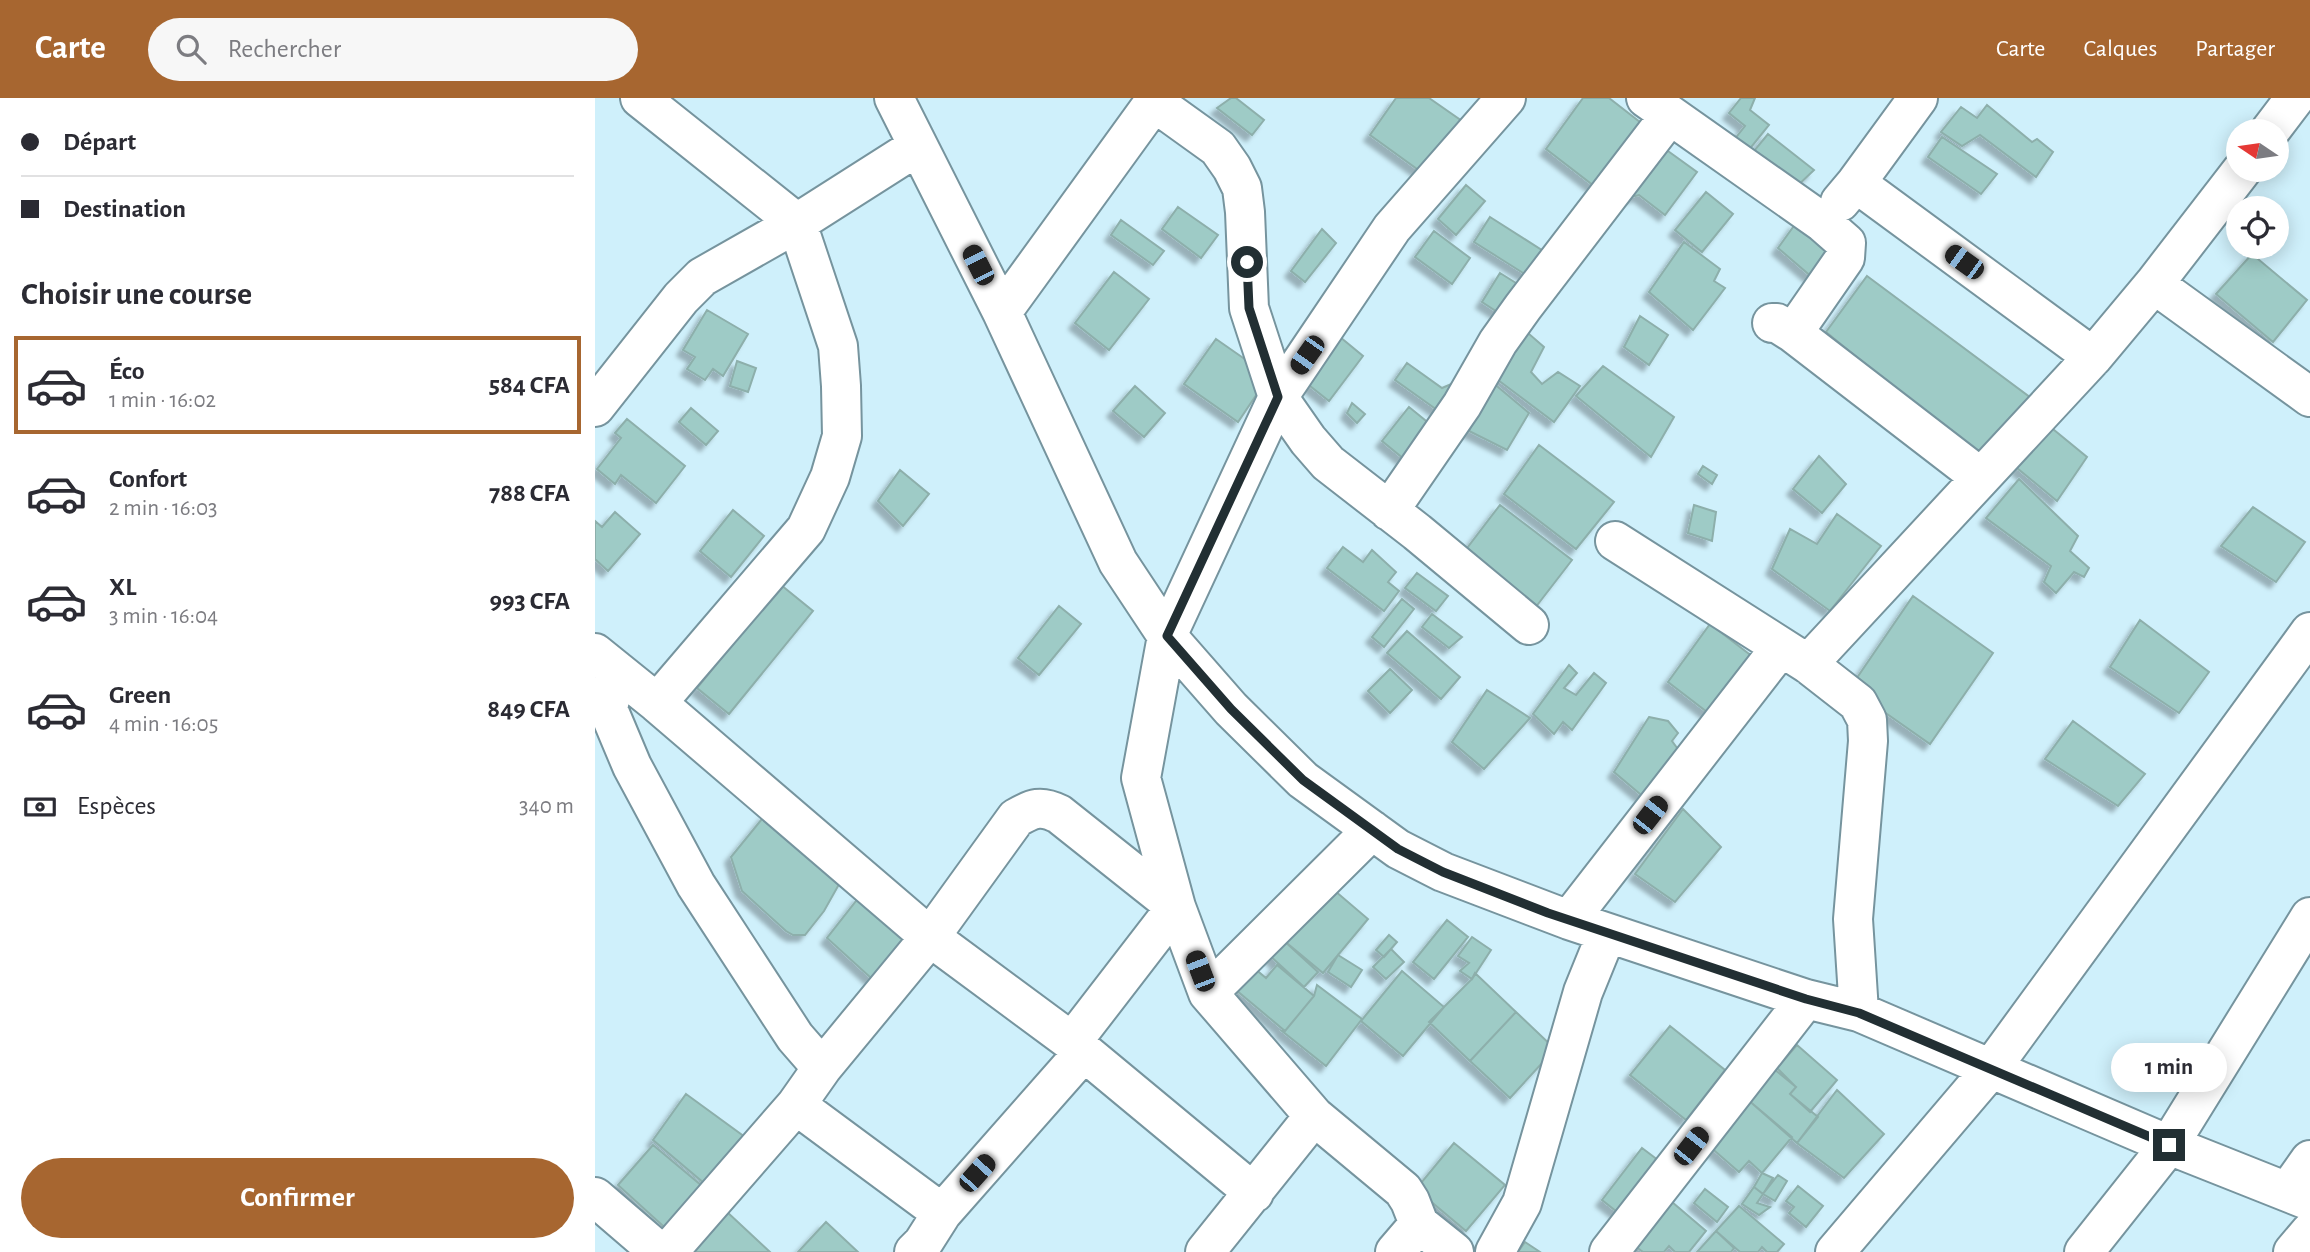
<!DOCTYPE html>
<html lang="fr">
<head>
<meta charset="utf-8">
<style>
  body { margin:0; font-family:"Alegreya Sans",sans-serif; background:#f7f7f7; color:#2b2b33; height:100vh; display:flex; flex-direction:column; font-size:26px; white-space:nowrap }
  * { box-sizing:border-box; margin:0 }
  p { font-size:23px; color:#7c7c81 }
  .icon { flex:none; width:38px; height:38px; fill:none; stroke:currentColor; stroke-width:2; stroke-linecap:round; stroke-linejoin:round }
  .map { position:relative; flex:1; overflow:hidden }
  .side { display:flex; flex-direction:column; background:#fff; width:595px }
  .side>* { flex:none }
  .hud { display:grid; align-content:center; height:154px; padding:0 21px; background:#fff }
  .needle { width:46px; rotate:283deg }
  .fabs { position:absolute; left:1631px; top:21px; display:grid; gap:14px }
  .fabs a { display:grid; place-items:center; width:63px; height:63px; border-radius:50%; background:#fff; box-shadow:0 4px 18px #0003; font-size:35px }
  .end { position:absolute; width:32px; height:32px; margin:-16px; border:9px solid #222f33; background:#fff; box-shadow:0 0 0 4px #fff }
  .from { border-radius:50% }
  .bubble { position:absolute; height:49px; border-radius:24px; background:#fff; box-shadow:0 4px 18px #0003; font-size:23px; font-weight:700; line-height:49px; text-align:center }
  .car { position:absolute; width:21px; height:42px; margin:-21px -10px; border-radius:9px; box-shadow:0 0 5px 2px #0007; background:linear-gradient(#222 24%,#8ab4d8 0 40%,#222 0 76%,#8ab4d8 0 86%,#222 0) }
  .hud b { display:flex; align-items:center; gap:24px; height:66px; font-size:26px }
  .hud b+b { border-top:2px solid #e1e1e2 }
  .hud i { width:18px; height:18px; background:#2b2b33 }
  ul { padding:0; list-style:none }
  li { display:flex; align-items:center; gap:21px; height:98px; margin:0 14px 10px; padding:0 7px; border:4px solid transparent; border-radius:0px }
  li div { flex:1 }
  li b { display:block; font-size:26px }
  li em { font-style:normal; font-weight:700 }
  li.current { border-color:#a76630 }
  li>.icon { width:63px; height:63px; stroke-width:1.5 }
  h2 { padding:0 21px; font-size:32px; line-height:84px }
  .pay { display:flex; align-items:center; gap:18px; height:77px; padding:0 21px; font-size:26px }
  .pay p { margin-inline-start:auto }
  .cta { display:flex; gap:14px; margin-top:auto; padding:14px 21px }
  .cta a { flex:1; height:80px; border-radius:42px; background:#a76630; color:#fff; font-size:28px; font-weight:700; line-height:80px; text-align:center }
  header { display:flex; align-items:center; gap:42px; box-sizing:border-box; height:98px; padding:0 35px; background:#a76630; color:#fff }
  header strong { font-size:33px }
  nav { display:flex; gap:38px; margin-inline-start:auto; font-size:24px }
  .search { width:490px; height:63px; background:#f7f7f7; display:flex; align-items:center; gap:18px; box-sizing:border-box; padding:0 24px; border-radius:38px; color:#7c7c81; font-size:26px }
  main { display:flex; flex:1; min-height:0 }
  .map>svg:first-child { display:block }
  .building { fill:#9ecbc6; stroke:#8dafab; stroke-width:2; filter:url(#shadow) }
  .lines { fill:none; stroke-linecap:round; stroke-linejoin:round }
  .minor-casing { stroke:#76949e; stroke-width:42 }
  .minor { stroke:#fff; stroke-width:38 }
  .route { stroke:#222f33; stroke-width:9 }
</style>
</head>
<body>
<header>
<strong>Carte</strong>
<div class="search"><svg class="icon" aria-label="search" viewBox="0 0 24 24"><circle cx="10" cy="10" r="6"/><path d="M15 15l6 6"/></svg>Rechercher</div>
<nav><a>Carte</a><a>Calques</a><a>Partager</a></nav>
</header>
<main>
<section class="side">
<div class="hud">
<b><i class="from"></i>Départ</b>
<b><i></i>Destination</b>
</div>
<h2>Choisir une course</h2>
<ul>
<li class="current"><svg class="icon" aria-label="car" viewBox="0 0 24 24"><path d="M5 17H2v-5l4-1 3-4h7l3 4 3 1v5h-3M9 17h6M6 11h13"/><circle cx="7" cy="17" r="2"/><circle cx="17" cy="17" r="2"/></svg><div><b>Éco</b><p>1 min · 16:02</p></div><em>584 CFA</em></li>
<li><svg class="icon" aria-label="car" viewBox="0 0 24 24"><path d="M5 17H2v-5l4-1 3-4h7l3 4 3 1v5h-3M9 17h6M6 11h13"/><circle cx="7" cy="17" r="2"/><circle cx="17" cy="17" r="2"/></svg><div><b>Confort</b><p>2 min · 16:03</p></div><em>788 CFA</em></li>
<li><svg class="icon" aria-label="car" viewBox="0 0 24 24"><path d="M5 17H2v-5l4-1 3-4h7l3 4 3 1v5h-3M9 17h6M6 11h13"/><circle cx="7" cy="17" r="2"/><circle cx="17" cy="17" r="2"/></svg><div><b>XL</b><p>3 min · 16:04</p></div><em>993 CFA</em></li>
<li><svg class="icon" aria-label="car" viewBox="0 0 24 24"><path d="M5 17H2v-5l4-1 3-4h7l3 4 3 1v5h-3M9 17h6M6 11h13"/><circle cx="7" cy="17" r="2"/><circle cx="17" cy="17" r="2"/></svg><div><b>Green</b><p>4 min · 16:05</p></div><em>849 CFA</em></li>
</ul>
<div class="pay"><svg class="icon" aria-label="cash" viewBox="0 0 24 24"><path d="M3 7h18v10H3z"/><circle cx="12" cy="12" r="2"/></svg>Espèces<p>340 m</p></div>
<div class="cta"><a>Confirmer</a></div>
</section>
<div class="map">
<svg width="1715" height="1154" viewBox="0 0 1715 1154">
  <defs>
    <filter id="shadow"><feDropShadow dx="-6" dy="6" stdDeviation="2" flood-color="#0004"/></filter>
  </defs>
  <rect width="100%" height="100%" fill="#cff0fb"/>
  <path class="building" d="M641 0 669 22 657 37 622 10 636 0Z
    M801 0H834L867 23 829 76 775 37Z
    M988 0H1014L1050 28 1003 91 951 51Z
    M1146 0H1160L1155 12 1174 27 1153 53 1139 42 1150 28 1134 15Z
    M1392 7 1437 44 1442 41 1458 54 1441 79 1385 37 1367 48 1346 34 1366 9 1382 20Z
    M1173 36 1219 72 1197 93 1154 59Z
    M1347 39 1402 76 1386 96 1333 59Z
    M1066 48 1102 74 1070 117 1044 97 1028 101Z
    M871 87 890 103 861 137 843 121Z
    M1111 94 1138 116 1107 154 1080 132Z
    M583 109 623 137 606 160 567 131Z
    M895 119 953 156 936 180 879 144Z
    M526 122 569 153 558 167 516 137Z
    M1201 125 1237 158 1218 180 1183 150Z
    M727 131 741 145 710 184 696 173Z
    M839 133 875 160 857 186 820 159Z
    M1089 144 1125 171 1119 183 1130 190 1098 232 1054 194Z
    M1657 156 1712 202 1678 244 1621 196Z
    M519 174 554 201 514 252 480 225Z
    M905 175 929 190 910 219 887 204Z
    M1272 178 1436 300 1383 359 1231 234Z
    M112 212 153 236 128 278 118 271 110 282 92 271 100 259 88 252Z
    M1045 218 1073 237 1054 267 1029 249Z
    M926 229 949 249 936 274 947 286 963 274 985 288 959 324 899 279Z
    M745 239 768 258 734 303 710 284Z
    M621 241 674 278 643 324 589 286Z
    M142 263 161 270 153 294 135 288Z
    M812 265 847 290 861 284 852 319 800 282Z
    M1008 268 1079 319 1056 359 981 298Z
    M897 284 934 315 912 352 874 333 887 302Z
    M540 288 570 315 549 339 518 313Z
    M757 305 770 316 762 325 752 315Z
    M814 309 836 327 809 361 787 343Z
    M96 310 123 333 111 347 84 324Z
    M32 321 90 368 61 405 26 377 20 386 2 371 26 340 20 335Z
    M1453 327 1492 359 1462 403 1422 370Z
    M944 347 1019 404 981 451 909 396Z
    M1224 358 1251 386 1227 415 1198 391Z
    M1108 368 1122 377 1117 386 1103 376Z
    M305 372 334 396 308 428 283 403Z
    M1424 381 1483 438 1475 453 1494 470 1489 479 1479 474 1461 495 1449 484 1456 468 1391 420Z
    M905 407 977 462 940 510 866 458Z
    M1099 407 1121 414 1117 443 1093 435Z
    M1658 409 1710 444 1681 484 1626 448Z
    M138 412 169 438 136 479 105 453Z
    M20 414 45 436 13 473 0 461V423L7 429Z
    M1242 416 1286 448 1235 513 1177 471 1195 431 1222 446Z
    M748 449 768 464 777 452 801 474 793 484 804 493 789 513 732 470Z
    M822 475 853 498 841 513 810 490Z
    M186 487 218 513 134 616 102 590Z
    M1318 498 1398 555 1335 646 1255 590Z
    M807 501 819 511 789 549 777 539Z
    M464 508 486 526 444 577 423 560Z
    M837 516 867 539 854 550 827 529Z
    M1545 522 1614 574 1584 615 1515 569Z
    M1115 526 1158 559 1116 617 1073 584Z
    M812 533 865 579 846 601 792 555Z
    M974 567 982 575 969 590 981 597 999 575 1011 585 977 632 968 624 959 636 938 616Z
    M795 571 817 592 795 615 773 593Z
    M892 592 935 620 889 671 857 644Z
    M1054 619 1073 623 1083 635 1077 643 1085 654 1051 701 1019 674Z
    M1478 623 1550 676 1523 708 1450 661Z
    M1088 711 1126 749 1080 804 1040 776Z
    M171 716 247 781 229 813 210 837H198L191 833 147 793 136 759Z
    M733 787 773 821 728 875 687 841Z
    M265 798 322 842 287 890 232 840Z
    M852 822 873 839 839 881 818 864Z
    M794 837 802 844 789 859 781 852Z
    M877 839 896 852 877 881 865 873 874 865 863 858Z
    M687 841 723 874 709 889 673 856Z
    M796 851 809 864 791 881 778 869Z
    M743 857 767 872 756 889 733 874Z
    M682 867 719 898 690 933 641 892 659 870 671 880Z
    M807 873 849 909 808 958 766 923Z
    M880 875 921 914 875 963 834 924 877 881Z
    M722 887 767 921 731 968 687 933H690L719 898Z
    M921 914 960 951 915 1000 875 963Z
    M1075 928 1130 972 1091 1022 1035 977Z
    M1202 947 1242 982 1215 1014 1195 996 1201 989 1182 970Z
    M1179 971 1201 989 1195 996 1223 1019 1202 1045 1152 1001Z
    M1242 992 1289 1036 1249 1080 1202 1045Z
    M91 996 154 1042 116 1091 58 1042Z
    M1152 1001 1197 1039 1167 1075 1154 1063 1144 1074 1113 1047Z
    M859 1045 910 1087 871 1133 821 1091Z
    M58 1047 113 1093 78 1137 23 1087Z
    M1047 1050 1088 1081 1050 1136 1007 1102Z
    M1167 1075 1178 1080 1168 1096 1159 1089Z
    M1183 1077 1192 1083 1180 1103 1168 1096Z
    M1203 1088 1228 1108 1211 1129 1194 1115 1199 1109 1191 1103Z
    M1159 1089 1168 1096 1162 1105 1175 1109 1164 1117 1147 1106Z
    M1110 1091 1133 1109 1122 1124 1099 1105Z
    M1077 1104 1111 1133 1094 1154H1080L1074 1148 1069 1154H1048L1040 1148Z
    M1144 1108 1189 1146 1182 1154H1172L1167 1149 1163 1154H1145L1121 1133Z
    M131 1113 175 1154H102L99 1151Z
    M231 1124 263 1154H203Z
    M1121 1133 1139 1150 1136 1154H1102Z
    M930 1144 945 1154H923Z"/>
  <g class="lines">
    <g class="minor-casing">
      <path id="minor" d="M45 0 202 125 243 248 246 288 247 338 235 379 211 431 62 605
        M299 0 407 214 523 464 572 538 636 611 708 682 803 751 848 774 974 822 1211 901 1264 914 1574 1047 1715 1103
        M1051 0 1227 124 1251 145 1250 160 1198 235
        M559 4 623 50 637 70 647 90 650 114 654 210 683 299 713 342 733 365 822 434 934 527
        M1675 33 1700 0
        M1261 85 1498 259
        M1245 104 1261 85 1323 0
        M1559 186 1715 299
        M407 214 562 0
        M1177 225H1182L1198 235 1385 379
        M0 309 86 200 107 179 202 125 323 48
        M794 413 867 307 903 244 928 209 1075 17
        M1020 443 1213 566 1263 605 1272 622 1273 643 1258 821 1264 914
        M0 555 62 605 335 839 477 944 659 1095
        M1213 566 1498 259 1559 186 1647 72
        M21 572 13 611 37 668 101 787 200 939 227 970
        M974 822 1186 549
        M613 895 777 732
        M201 1007 347 1115
        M1693 1093 1715 1062
        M0 1099 64 1154
        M824 1126 859 1154
        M73 1154 201 1007 227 970 335 839 421 720C438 710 446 707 464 716L581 809 477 944
        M319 1154 328 1145 347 1115 488 955
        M610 1154 719 1018
        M800 1154 824 1126 815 1103 808 1092 719 1018 613 895 581 809 546 680 572 538 683 299 797 130 911 0
        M900 1154 927 1105 988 894 1012 835
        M1014 1154 1211 901
        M1240 1154 1395 972 1715 534
        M1489 1154 1574 1047 1715 819
        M1698 1154 1715 1134"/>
    </g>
    <use href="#minor" class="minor"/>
  </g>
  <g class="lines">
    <path class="route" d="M652 164 654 210 683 299 572 538 636 611 708 682 803 751 848 774 953 815 1211 901 1264 915 1574 1047"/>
  </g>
</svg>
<div class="fabs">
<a><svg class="needle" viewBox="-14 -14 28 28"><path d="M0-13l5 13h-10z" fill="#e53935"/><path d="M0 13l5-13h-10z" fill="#7c7c81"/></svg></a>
<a><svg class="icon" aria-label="locate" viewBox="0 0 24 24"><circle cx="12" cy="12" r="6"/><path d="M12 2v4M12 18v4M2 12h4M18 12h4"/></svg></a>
</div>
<i class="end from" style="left:652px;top:164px"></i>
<i class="end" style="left:1574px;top:1047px"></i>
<div class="bubble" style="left:1516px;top:945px;width:116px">1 min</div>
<i class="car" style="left:1369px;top:164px;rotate:306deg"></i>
<i class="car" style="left:383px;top:167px;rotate:333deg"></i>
<i class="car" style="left:712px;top:257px;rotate:215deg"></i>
<i class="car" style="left:1055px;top:717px;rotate:38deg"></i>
<i class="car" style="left:605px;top:873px;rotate:339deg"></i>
<i class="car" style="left:1096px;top:1048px;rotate:38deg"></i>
<i class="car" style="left:382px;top:1075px;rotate:42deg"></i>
</div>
</main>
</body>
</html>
